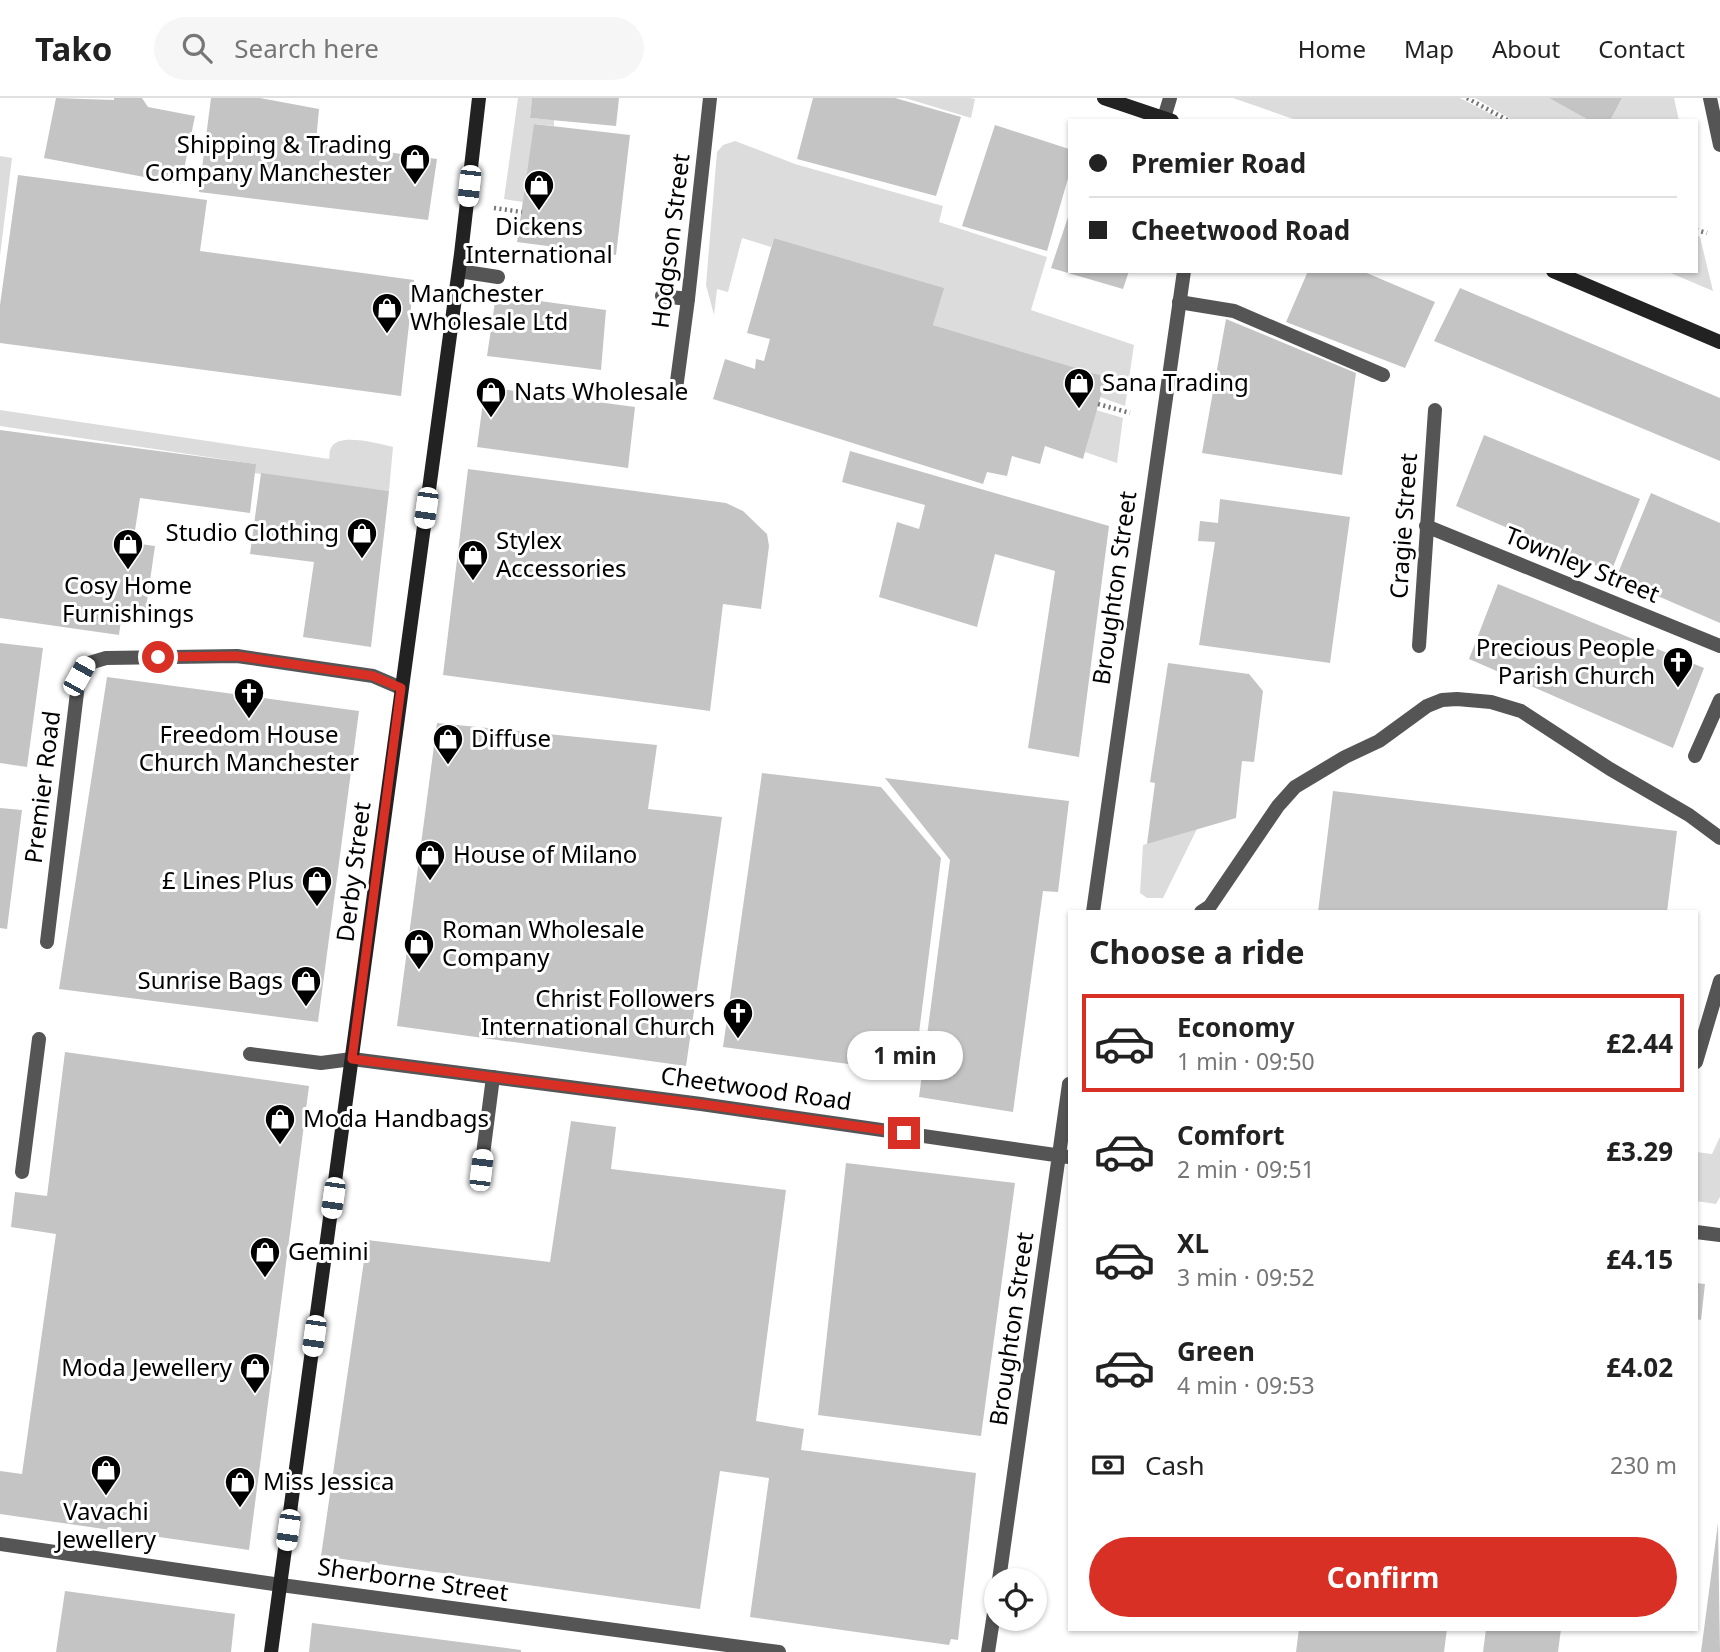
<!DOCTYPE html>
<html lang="en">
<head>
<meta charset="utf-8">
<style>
  body { margin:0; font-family:"Noto Sans",sans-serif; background:#f6f6f6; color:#222; height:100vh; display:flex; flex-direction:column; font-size:26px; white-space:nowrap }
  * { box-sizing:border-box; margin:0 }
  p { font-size:23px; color:#767676 }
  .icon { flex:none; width:38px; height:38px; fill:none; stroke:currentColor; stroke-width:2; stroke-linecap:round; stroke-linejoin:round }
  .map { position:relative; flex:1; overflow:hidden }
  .details { position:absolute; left:1068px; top:812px; width:630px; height:721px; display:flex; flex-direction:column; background:#fff; border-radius:0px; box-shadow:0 2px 5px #0004 }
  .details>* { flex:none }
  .guide { position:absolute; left:1068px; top:21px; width:630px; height:154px; border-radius:0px; box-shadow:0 2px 5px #0004; display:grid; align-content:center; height:154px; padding:0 21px; background:#fff }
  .buttons { position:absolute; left:984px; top:1470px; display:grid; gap:14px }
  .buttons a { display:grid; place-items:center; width:63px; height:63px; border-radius:50%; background:#fff; box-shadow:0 2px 5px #0004; font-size:35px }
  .end { position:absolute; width:32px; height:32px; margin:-16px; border:9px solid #d93025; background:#fff; box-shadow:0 0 0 4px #fff }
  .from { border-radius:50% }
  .bubble { position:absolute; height:49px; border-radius:24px; background:#fff; box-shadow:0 2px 5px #0004; font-size:23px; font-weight:700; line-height:49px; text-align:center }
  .car { position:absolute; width:21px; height:42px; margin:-21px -10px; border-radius:9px; box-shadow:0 0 5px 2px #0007; background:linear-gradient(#fff 24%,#345 0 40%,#fff 0 76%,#345 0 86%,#fff 0) }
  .guide b { display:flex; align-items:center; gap:24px; height:66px; font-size:26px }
  .guide b+b { border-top:2px solid #e0e0e0 }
  .guide i { width:18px; height:18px; background:#222 }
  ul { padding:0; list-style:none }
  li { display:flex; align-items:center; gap:21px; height:98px; margin:0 14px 10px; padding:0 7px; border:4px solid transparent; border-radius:0px }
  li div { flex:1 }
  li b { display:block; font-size:26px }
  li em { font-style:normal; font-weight:700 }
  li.current { border-color:#d93025 }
  li>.icon { width:63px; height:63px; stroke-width:1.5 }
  h2 { padding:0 21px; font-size:32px; line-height:84px }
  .pay { display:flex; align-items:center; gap:18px; height:77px; padding:0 21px; font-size:26px }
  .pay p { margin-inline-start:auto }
  .primary-button { display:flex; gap:14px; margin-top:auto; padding:14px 21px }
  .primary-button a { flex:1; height:80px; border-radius:42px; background:#d93025; color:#fff; font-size:28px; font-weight:700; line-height:80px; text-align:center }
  header { display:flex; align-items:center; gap:42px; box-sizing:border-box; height:98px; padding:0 35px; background:#fff; border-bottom:2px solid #e0e0e0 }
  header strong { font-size:33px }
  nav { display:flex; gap:38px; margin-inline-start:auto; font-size:24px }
  .search { width:490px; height:63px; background:#f6f6f6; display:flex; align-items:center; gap:18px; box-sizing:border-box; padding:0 24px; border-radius:38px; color:#767676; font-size:26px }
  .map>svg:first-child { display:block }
  .green { fill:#dcdcdc }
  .building { fill:#c4c4c4 }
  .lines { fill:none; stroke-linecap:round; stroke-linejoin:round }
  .path { stroke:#777; stroke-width:4.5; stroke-dasharray:2 3.5; stroke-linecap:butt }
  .lane { stroke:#555; stroke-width:14 }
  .street { stroke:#555; stroke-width:14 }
  .secondary { stroke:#222; stroke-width:14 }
  .route { stroke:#d93025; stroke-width:9 }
  .labels { text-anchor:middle; stroke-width:6; stroke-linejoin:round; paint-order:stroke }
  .poi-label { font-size:24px; fill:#000; stroke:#fff; text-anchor:start }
  .street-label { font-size:24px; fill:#000; stroke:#fff }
</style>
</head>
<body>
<header>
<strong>Tako</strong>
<div class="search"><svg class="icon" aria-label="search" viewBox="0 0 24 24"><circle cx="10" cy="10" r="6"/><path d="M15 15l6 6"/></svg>Search here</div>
<nav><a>Home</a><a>Map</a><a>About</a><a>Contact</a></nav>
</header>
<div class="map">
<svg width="1720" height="1554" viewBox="0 0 1720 1554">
  <rect width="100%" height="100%" fill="#fff"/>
  <path class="green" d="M518 0H532L530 20 554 22V28L535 26 523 104 504 101Z
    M905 0H970L975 1 971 20Z
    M1233 0H1460L1504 23H1299Z
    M1475 0H1549L1590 23H1514Z
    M1622 0H1674L1679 23H1610Z
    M735 43 795 66 943 108 939 124 1047 159 1031 212 1134 247 1125 308 1100 299 1105 279 933 227 943 190 774 140 771 149 742 140 728 194 717 191 714 217 706 187 717 54 723 47Z
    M0 58 12 60 0 158Z
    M1696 136 1700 139 1713 193 1666 173H1696Z
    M0 312 329 361C330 357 329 353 331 350 338 334 379 346 393 349L389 393 254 375 255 366 0 328Z
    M1096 312 1123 320 1117 365 1085 354Z
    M1197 731 1163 800H1147L1140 795 1143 747Z
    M1720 1039V1099L1716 1106 1696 1103V1054L1712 1056Z"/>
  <path class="building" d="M56 0 114 2V0H142L148 9 195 18 181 86 44 60Z
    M211 0H260L319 11 316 44 437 61 428 122 199 94Z
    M532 0H619L616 28 530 20Z
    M813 0H895L961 19 936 98 797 61Z
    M1549 0H1622L1610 23H1590Z
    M534 26 630 37 616 157 517 144Z
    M995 27 1069 51V77L1047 153 962 128Z
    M18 77 207 102 200 153 414 182 401 298 0 245V207Z
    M1069 116V173H1129L1123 191 1051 170Z
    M774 140 944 190 933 227 1106 279 1083 361 1045 348 1040 366 1012 358 1007 378 987 374 983 386 713 301 725 261 755 271 756 261 764 263 770 241 747 235Z
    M1308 173H1362L1435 204 1405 270 1286 224Z
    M1460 190 1720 300V363L1434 243Z
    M496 197 606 212 601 272 487 258Z
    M1226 221 1356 275 1342 377 1202 355Z
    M485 289 635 309 628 370 477 349Z
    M0 332 256 366 250 415 140 400 133 445 155 448 145 517 122 514 119 537 0 520Z
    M1484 337 1640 401 1611 474 1456 408Z
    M850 353 1109 428 1079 659 1028 650 1055 473 995 456 977 529 879 499 897 424 919 431 925 407 842 384Z
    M468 371 726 405 743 413 767 436 769 448 761 511 723 506 710 613 443 577Z
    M261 375 389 393 371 549 303 539 314 464 250 456Z
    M1651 395 1720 425V525L1616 480Z
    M1220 401 1350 419 1330 565 1199 547 1215 444 1198 443 1200 423 1218 425Z
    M1498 486 1704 570 1673 650 1469 561Z
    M0 545 43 550 27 669 0 665Z
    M1168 565 1249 576 1263 593 1254 664 1242 663 1236 720 1147 746 1155 685 1150 684Z
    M107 579 359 613 318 924 59 891Z
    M437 625 657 647 648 711 722 719 686 968 397 928Z
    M762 675 881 689 941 760 914 975 723 949Z
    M885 680 1069 703 1058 794 1043 793 1013 1014 919 999 950 762Z
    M1333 693 1677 733 1667 814H1318Z
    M0 710 22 712 7 831 0 830Z
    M65 954 309 988 249 1452 0 1416V1373L22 1376 56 1136 11 1129 15 1094 47 1098Z
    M571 1023 616 1029 611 1071 786 1092 756 1323 804 1331 801 1352 976 1375 958 1542 951 1541 949 1547 750 1519 769 1380 720 1373 700 1511 321 1458 367 1142 550 1164Z
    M846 1065 1015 1085 981 1338 818 1317Z
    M1696 1185 1705 1186 1701 1222 1696 1221Z
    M1718 1425 1720 1554H1701Z
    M65 1493 235 1516 231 1554H56Z
    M312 1525 521 1552V1554H309Z
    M1299 1531H1447L1444 1554H1296Z
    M1486 1531H1561L1558 1554H1483Z"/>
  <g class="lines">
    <path class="path" d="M1467 0 1509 23
      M494 110 522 114
      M1696 132 1707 135
      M1098 306 1130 315"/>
    <path class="lane" d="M459 173 498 179
      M662 198 688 201 676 291
      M1179 204 1234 213 1383 277
      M1201 814 1210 808 1278 708 1295 689 1345 659 1379 643 1427 608 1442 602 1457 601 1491 604 1521 613 1610 671 1689 717 1720 740
      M47 844 79 578 86 566 106 560 237 558 373 578 401 590
      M250 956 321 965 352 961
      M1696 964 1720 883
      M481 1072 493 979
      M22 1074 39 941"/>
    <path class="street" d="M1710 0 1720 47
      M1164 20 1170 0
      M688 201 710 0
      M1426 428 1720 548
      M1419 548 1435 312
      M1695 658 1720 602
      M1093 814 1184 173
      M352 961 701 1006 1069 1059
      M1696 1134 1720 1137
      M0 1446 281 1487 779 1554
      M999 1482 1069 986
      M988 1554 996 1502"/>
    <path class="secondary" d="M1104 0 1172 23
      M1553 173 1720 244
      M271 1554 461 156 479 0"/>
  </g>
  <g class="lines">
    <path class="route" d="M158 559 237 558 373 578 401 590 352 961 701 1006 904 1035"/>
  </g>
  <defs>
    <g id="shop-pin" transform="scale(1.575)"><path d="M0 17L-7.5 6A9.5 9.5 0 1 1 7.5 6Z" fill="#000" stroke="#fff"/><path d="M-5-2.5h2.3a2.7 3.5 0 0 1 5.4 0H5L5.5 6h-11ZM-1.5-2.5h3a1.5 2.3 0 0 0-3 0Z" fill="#fff"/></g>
    <g id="church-pin" transform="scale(1.575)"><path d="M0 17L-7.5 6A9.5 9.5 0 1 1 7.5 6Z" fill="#000" stroke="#fff"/><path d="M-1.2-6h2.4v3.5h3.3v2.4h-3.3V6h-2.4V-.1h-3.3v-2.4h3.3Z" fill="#fff"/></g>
  </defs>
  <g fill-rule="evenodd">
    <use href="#shop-pin" x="415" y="61"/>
    <use href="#shop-pin" x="539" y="87"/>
    <use href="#shop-pin" x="387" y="210"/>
    <use href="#shop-pin" x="1079" y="285"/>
    <use href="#shop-pin" x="491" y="294"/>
    <use href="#shop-pin" x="362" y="435"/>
    <use href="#shop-pin" x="128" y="446"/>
    <use href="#shop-pin" x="473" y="457"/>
    <use href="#church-pin" x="1678" y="564"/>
    <use href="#church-pin" x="249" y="595"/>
    <use href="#shop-pin" x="448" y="641"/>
    <use href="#shop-pin" x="430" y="757"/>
    <use href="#shop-pin" x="317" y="783"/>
    <use href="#shop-pin" x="419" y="846"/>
    <use href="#shop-pin" x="306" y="883"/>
    <use href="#church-pin" x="738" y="915"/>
    <use href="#shop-pin" x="280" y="1021"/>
    <use href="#shop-pin" x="265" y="1154"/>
    <use href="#shop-pin" x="255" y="1270"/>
    <use href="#shop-pin" x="106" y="1372"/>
    <use href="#shop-pin" x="240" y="1384"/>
  </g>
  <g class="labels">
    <g class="poi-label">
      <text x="392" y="55" text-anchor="end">Shipping &amp; Trading<tspan x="392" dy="28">Company Manchester</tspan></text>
      <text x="539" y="137" text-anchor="middle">Dickens<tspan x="539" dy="28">International</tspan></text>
      <text x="410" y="204">Manchester<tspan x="410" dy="28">Wholesale Ltd</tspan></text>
      <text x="1102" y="293">Sana Trading</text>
      <text x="514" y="302">Nats Wholesale</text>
      <text x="339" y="443" text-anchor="end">Studio Clothing</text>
      <text x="496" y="451">Stylex<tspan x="496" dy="28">Accessories</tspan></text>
      <text x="128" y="496" text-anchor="middle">Cosy Home<tspan x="128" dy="28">Furnishings</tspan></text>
      <text x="1655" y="558" text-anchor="end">Precious People<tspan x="1655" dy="28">Parish Church</tspan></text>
      <text x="249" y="645" text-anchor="middle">Freedom House<tspan x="249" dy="28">Church Manchester</tspan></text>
      <text x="471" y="649">Diffuse</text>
      <text x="453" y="765">House of Milano</text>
      <text x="294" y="791" text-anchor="end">£ Lines Plus</text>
      <text x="442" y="840">Roman Wholesale<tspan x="442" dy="28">Company</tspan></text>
      <text x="283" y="891" text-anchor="end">Sunrise Bags</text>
      <text x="715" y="909" text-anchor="end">Christ Followers<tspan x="715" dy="28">International Church</tspan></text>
      <text x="303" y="1029">Moda Handbags</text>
      <text x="288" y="1162">Gemini</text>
      <text x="232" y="1278" text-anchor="end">Moda Jewellery</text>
      <text x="263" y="1392">Miss Jessica</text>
      <text x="106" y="1422" text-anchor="middle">Vavachi<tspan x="106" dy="28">Jewellery</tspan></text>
    </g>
    <g class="street-label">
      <text transform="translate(671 143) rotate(-83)" y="8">Hodgson Street</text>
      <text transform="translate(1404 428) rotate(-86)" y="8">Cragie Street</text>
      <text transform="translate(1582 467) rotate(22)" y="8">Townley Street</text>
      <text transform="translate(1115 490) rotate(-82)" y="8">Broughton Street</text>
      <text transform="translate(43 689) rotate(-83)" y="8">Premier Road</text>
      <text transform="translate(354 774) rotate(-83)" y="8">Derby Street</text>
      <text transform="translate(756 991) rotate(8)" y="8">Cheetwood Road</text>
      <text transform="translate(1012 1231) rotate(-82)" y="8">Broughton Street</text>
      <text transform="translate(413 1482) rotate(8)" y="8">Sherborne Street</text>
    </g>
  </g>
</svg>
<div class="buttons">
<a><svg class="icon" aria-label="locate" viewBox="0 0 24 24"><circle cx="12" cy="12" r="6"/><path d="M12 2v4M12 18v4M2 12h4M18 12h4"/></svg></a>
</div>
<i class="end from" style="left:158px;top:559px"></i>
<i class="end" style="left:904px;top:1035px"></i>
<div class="bubble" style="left:847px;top:933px;width:116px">1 min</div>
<i class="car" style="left:469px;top:88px;rotate:186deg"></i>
<i class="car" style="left:426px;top:410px;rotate:188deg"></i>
<i class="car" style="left:79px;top:578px;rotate:29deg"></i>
<i class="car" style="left:481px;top:1072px;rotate:7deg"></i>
<i class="car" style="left:333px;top:1100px;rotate:188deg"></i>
<i class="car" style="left:314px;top:1238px;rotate:188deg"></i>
<i class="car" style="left:288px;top:1432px;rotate:188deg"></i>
<div class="guide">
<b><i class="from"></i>Premier Road</b>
<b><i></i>Cheetwood Road</b>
</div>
<section class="details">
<h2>Choose a ride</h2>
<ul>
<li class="current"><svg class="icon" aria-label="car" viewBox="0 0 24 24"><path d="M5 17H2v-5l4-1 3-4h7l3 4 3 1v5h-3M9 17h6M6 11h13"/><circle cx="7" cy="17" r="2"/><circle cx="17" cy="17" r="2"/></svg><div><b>Economy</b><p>1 min · 09:50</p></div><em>£2.44</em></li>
<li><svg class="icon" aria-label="car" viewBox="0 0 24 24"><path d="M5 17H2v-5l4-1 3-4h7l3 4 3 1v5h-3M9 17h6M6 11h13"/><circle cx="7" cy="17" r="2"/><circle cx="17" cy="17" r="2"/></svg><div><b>Comfort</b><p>2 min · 09:51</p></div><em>£3.29</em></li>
<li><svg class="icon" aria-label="car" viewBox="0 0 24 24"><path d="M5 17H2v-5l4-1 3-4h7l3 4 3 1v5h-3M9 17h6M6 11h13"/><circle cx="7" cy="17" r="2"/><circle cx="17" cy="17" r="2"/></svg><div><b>XL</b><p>3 min · 09:52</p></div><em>£4.15</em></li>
<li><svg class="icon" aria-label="car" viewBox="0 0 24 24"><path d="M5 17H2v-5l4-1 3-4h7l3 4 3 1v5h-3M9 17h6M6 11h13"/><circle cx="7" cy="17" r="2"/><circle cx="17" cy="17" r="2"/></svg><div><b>Green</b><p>4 min · 09:53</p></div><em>£4.02</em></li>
</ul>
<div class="pay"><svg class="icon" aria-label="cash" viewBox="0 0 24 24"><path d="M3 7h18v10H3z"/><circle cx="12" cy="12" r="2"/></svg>Cash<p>230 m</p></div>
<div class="primary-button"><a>Confirm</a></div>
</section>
</div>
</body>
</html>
